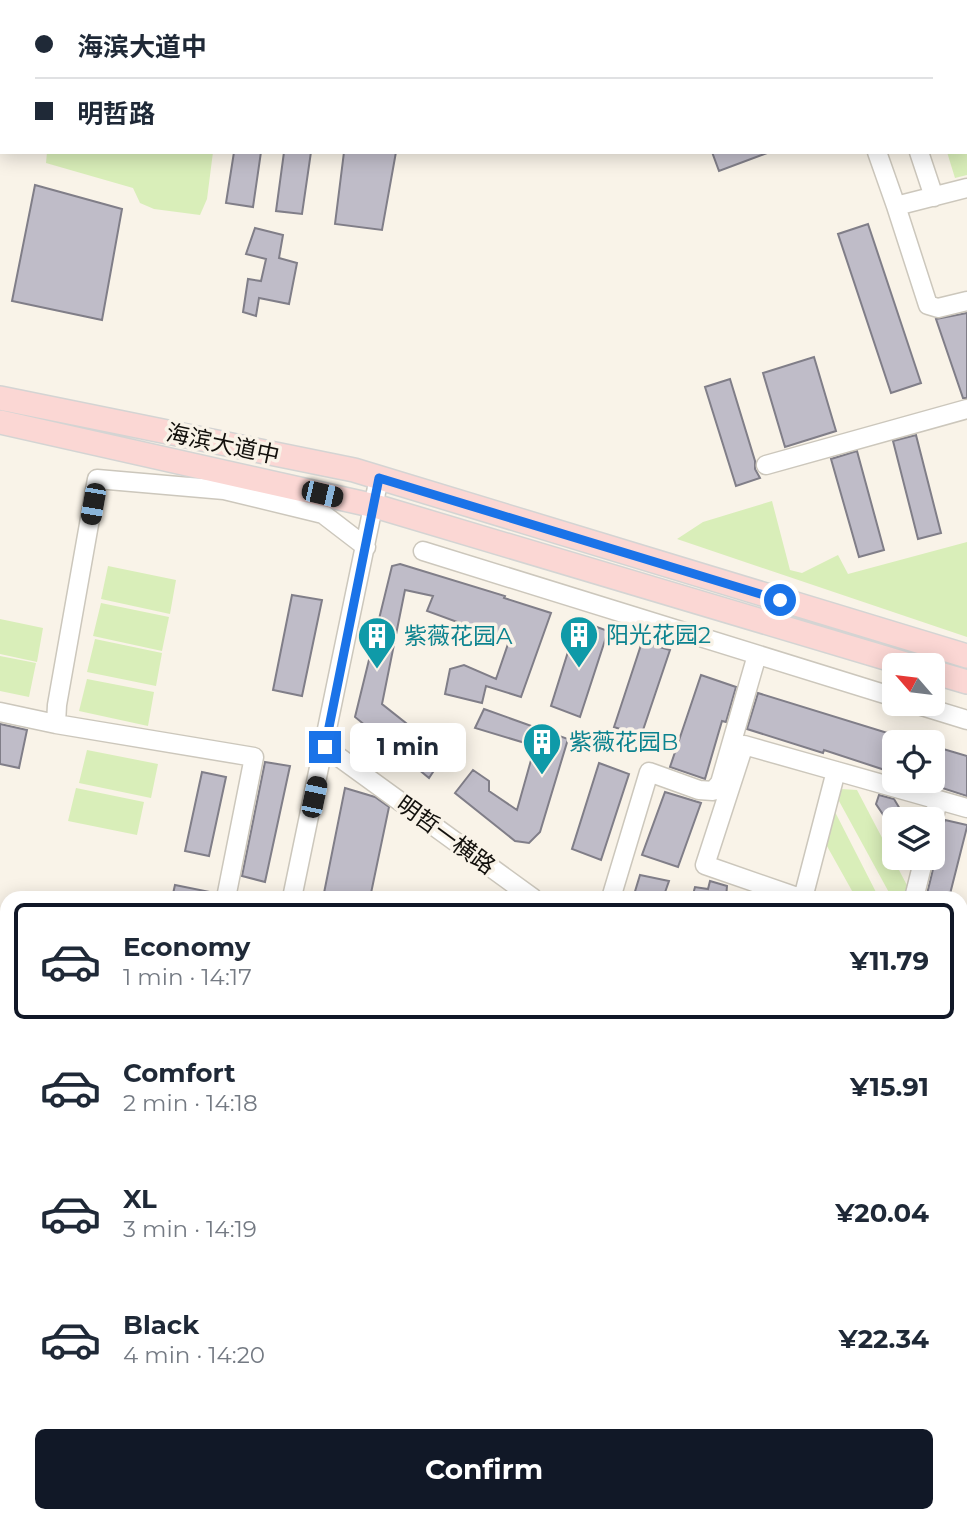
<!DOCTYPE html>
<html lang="en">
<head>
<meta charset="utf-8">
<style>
  body { margin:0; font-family:Montserrat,"Noto Sans SC",sans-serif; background:#f6f6f7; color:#1f2937; height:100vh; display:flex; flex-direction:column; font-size:26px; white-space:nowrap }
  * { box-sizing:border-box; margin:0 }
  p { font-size:23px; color:#747a83 }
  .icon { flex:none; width:38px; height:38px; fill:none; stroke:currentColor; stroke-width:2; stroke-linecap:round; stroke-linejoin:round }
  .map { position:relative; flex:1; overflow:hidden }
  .sheet { position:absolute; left:0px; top:891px; width:968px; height:632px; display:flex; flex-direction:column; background:#fff; border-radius:21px 21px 0 0; box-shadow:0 4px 18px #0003 }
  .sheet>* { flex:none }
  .hud { position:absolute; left:0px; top:0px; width:968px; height:154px; box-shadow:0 4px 18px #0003; display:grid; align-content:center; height:154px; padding:0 35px; background:#fff }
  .needle { width:46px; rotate:298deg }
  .tools { position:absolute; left:882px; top:653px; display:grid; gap:14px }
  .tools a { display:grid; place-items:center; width:63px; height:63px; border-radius:10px; background:#fff; box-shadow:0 4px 18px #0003; font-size:35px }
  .end { position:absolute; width:32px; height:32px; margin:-16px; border:9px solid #1a73e8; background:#fff; box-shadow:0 0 0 4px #fff }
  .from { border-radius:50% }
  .bubble { position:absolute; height:49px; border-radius:10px; background:#fff; box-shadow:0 4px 18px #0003; font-size:23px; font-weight:700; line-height:49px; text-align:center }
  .car { position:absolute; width:21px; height:42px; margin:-21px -10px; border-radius:9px; box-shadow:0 0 5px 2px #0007; background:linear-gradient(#222 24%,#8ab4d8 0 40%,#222 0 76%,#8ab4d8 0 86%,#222 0) }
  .hud b { display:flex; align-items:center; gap:24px; height:66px; font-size:26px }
  .hud b+b { border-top:2px solid #e0e1e3 }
  .hud i { width:18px; height:18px; background:#1f2937 }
  ul { padding:12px 0 0; list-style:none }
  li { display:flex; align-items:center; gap:21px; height:116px; margin:0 14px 10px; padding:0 21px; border:4px solid transparent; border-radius:10px }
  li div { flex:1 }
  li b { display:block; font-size:26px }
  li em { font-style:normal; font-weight:700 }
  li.active { border-color:#111827 }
  li>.icon { width:63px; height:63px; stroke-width:1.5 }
  .primary-button { display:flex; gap:14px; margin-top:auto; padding:14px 35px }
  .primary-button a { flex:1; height:80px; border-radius:10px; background:#111827; color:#fff; font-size:28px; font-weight:700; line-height:80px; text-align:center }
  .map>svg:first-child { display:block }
  .green { fill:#d9eeb9 }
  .building { fill:#bfbcc8; stroke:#807e88; stroke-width:2 }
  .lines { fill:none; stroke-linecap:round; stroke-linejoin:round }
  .minor-casing { stroke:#ccc7bc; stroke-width:21 }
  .major-casing { stroke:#d4d4d3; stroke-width:26 }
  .minor { stroke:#fff; stroke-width:18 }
  .major { stroke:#fbd7d4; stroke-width:23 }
  .route { stroke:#1a73e8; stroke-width:9 }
  .labels { text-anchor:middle; stroke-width:7; stroke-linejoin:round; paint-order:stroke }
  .street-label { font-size:23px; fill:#12100c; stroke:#f9f3e8 }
  .culture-label { font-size:23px; fill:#0d838f; stroke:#f9f3e8; text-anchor:start }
</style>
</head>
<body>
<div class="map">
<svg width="967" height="1521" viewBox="0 0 967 1521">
  <rect width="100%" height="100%" fill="#f9f3e8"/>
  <path class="green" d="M954 0H967V175L955 178 947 152H966V2H950Z
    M47 152H213L207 199 200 215 154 209 140 203 133 188 46 163Z
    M772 501 790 570 802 573 838 555 848 574 967 542V637L677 539 703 522Z
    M108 566 176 580 170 614 101 599Z
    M101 603 169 617 162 651 93 636Z
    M0 619 43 628 37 662 0 654Z
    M95 639 162 653 156 686 87 672Z
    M0 656 36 663 29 697 0 691Z
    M87 679 154 692 148 726 79 711Z
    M87 750 158 764 151 798 79 783Z
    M76 788 144 802 137 835 68 821Z
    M841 789 857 790 910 891 908 898H892L839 801Z
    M833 808 879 898H856L823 839Z
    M0 1207 7 1208V1387L0 1385Z"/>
  <path class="building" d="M234 152H261L253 207 226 203Z
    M284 152H311L302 214 276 211Z
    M344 152H396L382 230 335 224Z
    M712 152H766L767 153 719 171Z
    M35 185 122 209 102 320 12 301Z
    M868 224 921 383 891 393 838 234Z
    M255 228 283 235 279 258 297 263 289 304 259 298 256 316 243 312 248 279 261 281 266 259 246 254Z
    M967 313V398H963L936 319Z
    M814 357 836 431 785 447 763 373Z
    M730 379 755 461V469L760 478 736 486 705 387Z
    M916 435 941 533 918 539 893 441Z
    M857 451 884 550 859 557 831 459Z
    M400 564 505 596 504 598 551 613 521 697 486 686 482 703 445 694 450 669 464 665 496 679 509 641 427 611 433 596 405 590 382 704 445 754 429 778 355 717 392 566Z
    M292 595 322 600 302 696 273 690Z
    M578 620 608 631 580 717 551 706Z
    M642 642 670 650 641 736 614 727Z
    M701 675 736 687 726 722 722 721 705 779 670 767Z
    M758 693 894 735V773L824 750 823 753 747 729Z
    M484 709 568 739 540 832 529 843 515 841 455 793 473 770 489 781V791L517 810 535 746 475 728Z
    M0 724 27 730 19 768 0 764Z
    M933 746 967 756V796L933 785Z
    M265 762 290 766 265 882 242 876Z
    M599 763 629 774 601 860 572 849Z
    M202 772 226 777 209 856 185 851Z
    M345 788 375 797 389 807 370 898H323Z
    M665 792 701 803 678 867 642 855Z
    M879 795 894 799 906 819H894V831L876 804Z
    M945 820 967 825V827L949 898H926L935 861 934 853Z
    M640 875 669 881 663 898H633Z
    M710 881 727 886 726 898H692L695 887 708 889Z
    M175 885 215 893V898H172Z"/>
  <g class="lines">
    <g class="minor-casing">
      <path id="minor" d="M753 0V2
        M821 0V2
        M892 0 893 2
        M461 2 462 0
        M931 2 935 0
        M0 46H2
        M877 152 896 206 967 188
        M919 152 934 197
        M896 206 928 305 938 308 967 301
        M766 465 967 409
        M423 551 894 697
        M915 704 967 720
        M0 712 56 724 254 757 226 898
        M56 724 57 705 97 479 224 490 323 514 366 547
        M325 747 533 898
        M933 822 938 800
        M292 898 379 478
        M611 898 649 772 699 790 713 791 720 783 757 655
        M800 898 705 865 744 745 836 771
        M803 898 836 771 967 808
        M914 898 924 858
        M0 966 7 968
        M961 986 967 961
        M961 1207 967 1212
        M0 1441 7 1443
        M321 1516 348 1521
        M7 1521 8 1516
        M158 1521V1516
        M812 1521 814 1516"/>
    </g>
    <g class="major-casing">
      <path id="major" d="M0 398 354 470 967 656
        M0 422 375 506 909 665
        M933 672 967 682"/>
    </g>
    <use href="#minor" class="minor"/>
    <use href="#major" class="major"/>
  </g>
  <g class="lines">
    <path class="route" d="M325 747 379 478 780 600"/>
  </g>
  <defs>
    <g id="building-pin" transform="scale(2.0125)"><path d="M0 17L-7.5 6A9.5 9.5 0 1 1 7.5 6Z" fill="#0f9aa8" stroke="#f9f3e8"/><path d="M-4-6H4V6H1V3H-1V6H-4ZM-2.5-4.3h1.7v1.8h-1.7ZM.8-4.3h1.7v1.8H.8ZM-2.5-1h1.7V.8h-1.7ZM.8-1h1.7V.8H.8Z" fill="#fff"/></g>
  </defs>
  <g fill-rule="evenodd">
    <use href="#building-pin" x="579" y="635"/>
    <use href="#building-pin" x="377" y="636"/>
    <use href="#building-pin" x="542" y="742"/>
  </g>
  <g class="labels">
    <g class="street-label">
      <text transform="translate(223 444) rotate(12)" y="8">海滨大道中</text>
      <text transform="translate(446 835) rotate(36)" y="8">明哲一横路</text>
    </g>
    <g class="culture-label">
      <text x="606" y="643">阳光花园2</text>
      <text x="404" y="644">紫薇花园A</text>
      <text x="569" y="750">紫薇花园B</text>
    </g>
  </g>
</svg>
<div class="tools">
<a><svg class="needle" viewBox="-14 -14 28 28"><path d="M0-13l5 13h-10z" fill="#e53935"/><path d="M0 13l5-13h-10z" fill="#747a83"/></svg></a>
<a><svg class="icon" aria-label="locate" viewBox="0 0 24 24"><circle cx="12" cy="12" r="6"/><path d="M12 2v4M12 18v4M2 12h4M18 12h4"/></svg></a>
<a><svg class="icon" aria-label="layers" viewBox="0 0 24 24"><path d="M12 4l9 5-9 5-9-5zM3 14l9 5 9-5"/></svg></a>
</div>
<i class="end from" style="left:780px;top:600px"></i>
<i class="end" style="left:325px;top:747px"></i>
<div class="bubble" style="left:350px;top:723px;width:116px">1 min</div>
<i class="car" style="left:322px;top:494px;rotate:103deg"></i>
<i class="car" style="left:93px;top:504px;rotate:190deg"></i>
<i class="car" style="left:314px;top:797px;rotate:12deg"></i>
<div class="hud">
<b><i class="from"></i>海滨大道中</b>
<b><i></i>明哲路</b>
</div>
<section class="sheet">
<ul>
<li class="active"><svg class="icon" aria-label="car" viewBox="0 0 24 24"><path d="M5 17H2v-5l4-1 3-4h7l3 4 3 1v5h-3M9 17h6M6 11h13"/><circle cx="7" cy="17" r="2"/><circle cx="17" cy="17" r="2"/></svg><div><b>Economy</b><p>1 min · 14:17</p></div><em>¥11.79</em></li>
<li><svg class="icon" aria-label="car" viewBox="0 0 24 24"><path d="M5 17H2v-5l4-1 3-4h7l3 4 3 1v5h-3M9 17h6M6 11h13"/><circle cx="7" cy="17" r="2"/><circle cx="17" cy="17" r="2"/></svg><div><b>Comfort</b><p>2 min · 14:18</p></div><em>¥15.91</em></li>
<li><svg class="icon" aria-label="car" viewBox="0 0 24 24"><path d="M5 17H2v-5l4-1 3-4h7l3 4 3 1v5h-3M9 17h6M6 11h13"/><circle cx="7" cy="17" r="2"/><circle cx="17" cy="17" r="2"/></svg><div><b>XL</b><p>3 min · 14:19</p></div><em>¥20.04</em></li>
<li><svg class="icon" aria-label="car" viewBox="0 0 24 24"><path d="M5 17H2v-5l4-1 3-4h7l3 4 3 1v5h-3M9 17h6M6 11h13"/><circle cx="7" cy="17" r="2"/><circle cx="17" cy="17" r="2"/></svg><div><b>Black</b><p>4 min · 14:20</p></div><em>¥22.34</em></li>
</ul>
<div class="primary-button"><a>Confirm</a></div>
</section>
</div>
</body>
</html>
